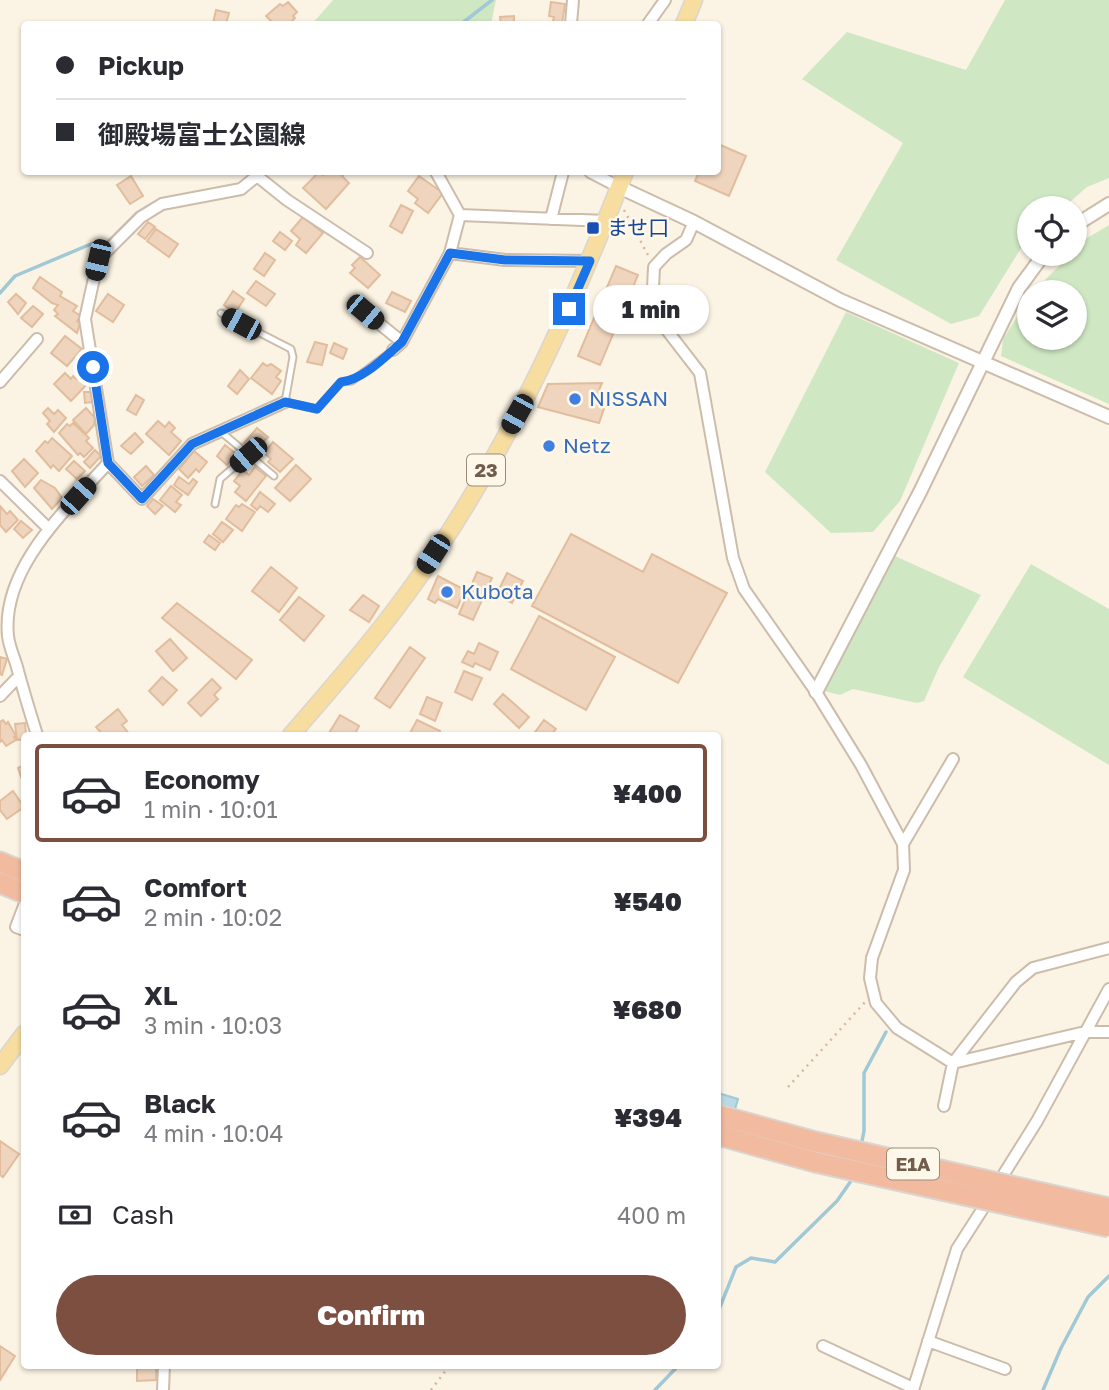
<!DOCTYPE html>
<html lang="en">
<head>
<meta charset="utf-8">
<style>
  body { margin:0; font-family:"Golos Text","Noto Sans JP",sans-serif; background:#f2f2f3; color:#2b2b33; height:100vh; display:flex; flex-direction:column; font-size:26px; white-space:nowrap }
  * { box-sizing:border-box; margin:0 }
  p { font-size:23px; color:#7c7c81 }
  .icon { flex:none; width:38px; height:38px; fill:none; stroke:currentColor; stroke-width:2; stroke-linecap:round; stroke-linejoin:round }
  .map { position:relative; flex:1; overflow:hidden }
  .side { position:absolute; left:21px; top:732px; width:700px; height:637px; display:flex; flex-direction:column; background:#fff; border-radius:7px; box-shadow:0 2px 5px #0004 }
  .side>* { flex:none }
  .banner { position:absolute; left:21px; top:21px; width:700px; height:154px; border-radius:7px; box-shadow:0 2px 5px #0004; display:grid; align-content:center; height:154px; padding:0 35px; background:#fff }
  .tools { position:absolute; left:1017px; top:196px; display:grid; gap:14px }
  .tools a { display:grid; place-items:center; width:70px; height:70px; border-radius:50%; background:#fff; box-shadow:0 2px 5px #0004; font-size:35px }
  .end { position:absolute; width:32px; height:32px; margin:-16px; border:9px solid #1a73e8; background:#fff; box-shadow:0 0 0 4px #fff }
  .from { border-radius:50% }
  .bubble { position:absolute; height:49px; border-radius:24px; background:#fff; box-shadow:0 2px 5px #0004; font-size:23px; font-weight:800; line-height:49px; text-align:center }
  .car { position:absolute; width:21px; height:42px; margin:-21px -10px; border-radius:9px; box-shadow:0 0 5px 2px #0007; background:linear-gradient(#222 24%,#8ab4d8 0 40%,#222 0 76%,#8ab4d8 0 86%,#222 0) }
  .banner b { display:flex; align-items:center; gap:24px; height:66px; font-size:26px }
  .banner b+b { border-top:2px solid #e1e1e2 }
  .banner i { width:18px; height:18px; background:#2b2b33 }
  ul { padding:12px 0 0; list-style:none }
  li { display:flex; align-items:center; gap:21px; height:98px; margin:0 14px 10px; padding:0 21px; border:4px solid transparent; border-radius:7px }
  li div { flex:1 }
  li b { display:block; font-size:26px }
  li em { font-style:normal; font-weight:800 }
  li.current { border-color:#7c4f40 }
  li>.icon { width:63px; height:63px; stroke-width:1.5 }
  .pay { display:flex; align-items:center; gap:18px; height:77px; padding:0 35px; font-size:26px }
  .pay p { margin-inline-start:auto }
  .button { display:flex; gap:14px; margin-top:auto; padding:14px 35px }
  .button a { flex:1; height:80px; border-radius:42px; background:#7c4f40; color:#fff; font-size:28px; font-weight:800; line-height:80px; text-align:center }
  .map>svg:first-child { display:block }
  .green { fill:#cfe8c3 }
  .water { fill:#b9dae3; stroke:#a0c8d5; stroke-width:2 }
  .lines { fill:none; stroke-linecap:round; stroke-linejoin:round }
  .stream { stroke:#a0c8d5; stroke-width:3.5 }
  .building { fill:#efd5bd; stroke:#e1bd9e; stroke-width:2 }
  .service-casing { stroke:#ccbcab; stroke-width:9 }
  .minor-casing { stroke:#ccbcab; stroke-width:14 }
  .tertiary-casing { stroke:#ccbcab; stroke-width:16 }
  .primary-casing { stroke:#dad5d0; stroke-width:19 }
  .motorway-casing { stroke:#dad5d0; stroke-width:23 }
  .path { stroke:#d4b8a0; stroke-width:2.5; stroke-dasharray:2 5; stroke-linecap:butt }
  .service { stroke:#fff; stroke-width:5 }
  .minor { stroke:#fff; stroke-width:10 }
  .tertiary { stroke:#fff; stroke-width:12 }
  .primary { stroke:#f7dd9f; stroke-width:16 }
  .motorway { stroke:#f2ba9e; stroke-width:19 }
  .motorway-bridge-casing { stroke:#dad5d0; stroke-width:23; stroke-linecap:butt }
  .motorway-bridge { stroke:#f2ba9e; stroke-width:19 }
  .route { stroke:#1a73e8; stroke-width:9 }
  .transit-dot { fill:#1a4fb4; stroke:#fef8ea; stroke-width:2.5 }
  .shop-dot { fill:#3f7fe0; stroke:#fef8ea; stroke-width:2.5 }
  .labels { text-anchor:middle; stroke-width:5; stroke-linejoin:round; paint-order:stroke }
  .shield { fill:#fef8ea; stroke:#9c8b7b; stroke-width:2 }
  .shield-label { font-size:19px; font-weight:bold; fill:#725c4b }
  .transit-label { font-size:21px; fill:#164399; stroke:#fef8ea; text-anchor:start }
  .shop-label { font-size:21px; fill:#366cbe; stroke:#fef8ea; text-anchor:start }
</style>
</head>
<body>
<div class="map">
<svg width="1109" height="1390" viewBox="0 0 1109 1390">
  <rect width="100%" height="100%" fill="#fbf4e4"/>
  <path class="green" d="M333 0H496L491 24H312Z
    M1005 0H1109V178L1087 187 1063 208H1029V239L1023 245 979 316 951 324 836 260 903 143 802 79 847 32 966 70Z
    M1109 225V404L1001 356 1003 339 1029 298V338H1074V292H1033L1071 254H1074L1075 250 1084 240Z
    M846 312 959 363 900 501 873 532 831 533 765 472Z
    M895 556 981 595 939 667 924 701 917 703 853 689 840 695 824 691Z
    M1031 564 1109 609V765L963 677Z"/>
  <path class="water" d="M718 1093 738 1099 725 1143 719 1142 718 1151Z"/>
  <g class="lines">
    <path class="stream" d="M461 24 492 0
      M0 293 15 276 91 244H106L137 213 152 204
      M861 1146 864 1131V1073L886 1032
      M718 1312 736 1267 751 1258 775 1262 837 1201 853 1178
      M655 1390 679 1365
      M1043 1390 1061 1348 1088 1297 1109 1276"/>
  </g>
  <path class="building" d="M288 2 297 12 293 16 295 18 289 24H274L266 16 280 4 283 6Z
    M551 2 565 4 562 23 553 22 554 17 549 16Z
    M216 10 229 13 226 24 213 23Z
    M514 16V24H521H501L500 17Z
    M718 144 746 156 729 196 695 181 699 172H718Z
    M319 172 323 175 327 172H346L342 176 349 183 326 209 303 188Z
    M131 176 143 196 130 204 117 185Z
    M419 176 443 193 428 213 415 203 418 199 408 191Z
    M401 205 413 211 402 233 390 226Z
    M303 217 323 233 306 253 296 245 300 239 291 231Z
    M148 222 155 227 145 239 138 234Z
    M156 229 178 244 169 257 147 241Z
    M280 232 292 241 285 250 273 241Z
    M265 253 275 260 264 276 254 269Z
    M360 257 380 275 368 288 350 273 355 268 352 265Z
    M616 266 638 275 600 365 578 356Z
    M40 277 62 292 60 296 77 306 73 311 81 316 77 321 80 323 77 333 55 316 58 314 54 310 58 305 52 303 33 288Z
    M256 281 275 294 266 306 247 293Z
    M233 291 244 299 235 313 224 305Z
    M392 292 411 301 405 312 386 303Z
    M16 294 26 303 18 314 8 302Z
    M108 294 124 305 113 322 96 311Z
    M33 306 43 314 32 327 21 318Z
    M65 336 82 349 67 366 51 353Z
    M315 342 327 345 322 365 307 362Z
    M334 343 347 349 343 359 330 353Z
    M263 363 267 366 271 364 281 371 276 377 281 381 272 394 251 378Z
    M240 370 249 379 237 394 228 386Z
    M65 373 71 379 73 376 76 379 82 373 90 381 71 401 54 384Z
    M602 383 599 390 609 394 599 423 538 407 548 384Z
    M84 392H92L93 402 85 403Z
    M136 395 144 400 136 415 127 410Z
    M48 408 54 414 58 410 66 418 54 432 47 424 50 421 43 413Z
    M86 408 95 418 94 425 86 434 73 420Z
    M158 421 165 427 169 422 175 428 171 432 181 441 169 455 146 434Z
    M73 423 89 438 86 441 93 448 84 457 80 453 78 455 59 433 67 424 70 426Z
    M257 428 268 437 254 452 244 443Z
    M135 433 143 442 131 454 121 446Z
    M52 438 72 456 59 471 53 465 51 468 36 451 45 441 48 443Z
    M273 442 293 459 280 472 268 462 271 459 264 453Z
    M225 445 236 454 227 465 217 456Z
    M95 450 101 456 90 468 84 462Z
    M194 451 207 462 199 472 196 469 188 478 179 469Z
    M24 459 38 473 25 487 12 471Z
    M74 461 85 471 77 479 66 469Z
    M296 465 311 479 290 501 275 488Z
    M146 466 154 475 142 486 134 477Z
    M255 467 266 476 246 501 235 492 240 486 234 481 243 470 249 475Z
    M179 477 189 484 193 479 197 482 188 495 174 485Z
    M41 480 55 488 62 498 52 509 34 488Z
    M171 486 182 495 176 502 181 505 175 512 160 500Z
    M260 492 275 504 268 512 260 506 257 510 251 505Z
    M153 499 163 506 155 514 147 506Z
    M242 504 255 512 242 531 226 519 236 505 239 507Z
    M0 506 7 514 10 511 18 520 6 532 0 525Z
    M21 521 32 530 23 538 14 529Z
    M222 522 233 530 223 542 213 534Z
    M571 534 643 572 652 554 727 593 678 683 532 606Z
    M209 535 220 543 215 550 204 542Z
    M271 567 297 588 279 612 252 591Z
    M477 572 492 578 473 620 459 614Z
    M507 573 523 581 512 603 496 595Z
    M438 576 465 590 457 608 438 599 435 603 428 599Z
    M363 595 379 606 369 622 350 610Z
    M299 597 324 616 304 641 280 620Z
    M177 603 252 660 236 679 162 618Z
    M539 616 615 657 586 710 511 669Z
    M170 639 187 658 173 671 156 651Z
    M479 643 498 652 490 670 475 663 473 667 462 662 468 651 474 654Z
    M410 647 425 658 390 708 375 698Z
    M0 657 7 659 2 675 0 674Z
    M464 671 482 678 472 700 455 692Z
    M162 677 177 690 163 705 149 691Z
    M212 679 221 688 214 695 218 699 201 716 188 703Z
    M503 694 529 717 519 728 494 704Z
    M427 697 442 703 435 721 420 714Z
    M118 709 127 721 122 725 130 735H103L96 727Z
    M340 715 359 726 355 734 357 735H334L329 733Z
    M3 720 6 724 8 722 16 736 14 737 16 740 6 746 2 740 0 742V722Z
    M417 720 440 731 438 735H409Z
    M544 720 556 729 551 735H533Z
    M25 723 26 735 24 739 17 740 15 724Z
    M24 765V785L18 768Z
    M13 791 24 807 7 819 0 810V801Z
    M0 1141 19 1154 3 1177 0 1175Z
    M0 1346 15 1356 0 1380Z
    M137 1365H156V1380L137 1381Z"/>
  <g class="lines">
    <g class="service-casing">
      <path id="service" d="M221 313 291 349 293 357 285 402 317 409 341 382 352 381 393 350
        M220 431 274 476
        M215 504 220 479 248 455"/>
    </g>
    <g class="minor-casing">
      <path id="minor" d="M571 24 573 0
        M648 24 665 0
        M436 172 460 215 606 221
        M590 172 619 187
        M551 219 563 172
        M694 222 686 240 666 254 654 267 653 289 658 311 666 329 700 373 733 558 744 589 816 692 861 765 903 844 904 870 872 958 870 978 876 1003 897 1028 953 1063 1085 1032H1109
        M450 253 505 260 590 261
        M365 312 402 342
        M393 350 402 342 450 253 460 215
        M0 382 37 339
        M108 463 142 499 192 444 285 402
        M0 481 49 529
        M0 696 19 676
        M37 735C30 712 23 690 17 667 14 657 9 646 8 636 1 568 67 509 108 463L85 319 98 260 141 217 162 204 241 189 257 176 287 200 367 253
        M903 844 953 759
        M24 906 16 927 24 930
        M944 1106 953 1063 1016 982 1033 968 1109 948
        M997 1185 1037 1121 1109 989
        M928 1341 1005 1369
        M823 1346 913 1388
        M163 1390 164 1365
        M913 1390 957 1249 989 1199"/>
    </g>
    <g class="tertiary-casing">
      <path id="tertiary" d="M619 187 694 222 840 300 1109 417
        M1074 226 1109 204
        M816 692 920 492 1019 288 1044 254"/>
    </g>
    <g class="primary-casing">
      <path id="primary" d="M684 24 694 0
        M291 735C331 689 370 644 406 595 501 466 567 320 625 172
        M0 1066 24 1034"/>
    </g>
    <g class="motorway-casing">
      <path id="motorway" d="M0 862 24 872
        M0 883 24 893"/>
    </g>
    <path class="path" d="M624 210 649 257
      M788 1087 866 1001
      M431 1390 450 1365"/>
    <use href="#service" class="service"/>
    <use href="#minor" class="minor"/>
    <use href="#tertiary" class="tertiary"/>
    <use href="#primary" class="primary"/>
    <use href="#motorway" class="motorway"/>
    <g class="motorway-bridge-casing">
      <path id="motorway-bridge" d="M718 1115 816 1142 1109 1208
        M718 1135 815 1162 1109 1227"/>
    </g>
    <use href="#motorway-bridge" class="motorway-bridge"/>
  </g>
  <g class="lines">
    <path class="route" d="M93 367 108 463 142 499 192 444 285 402 317 409 341 382C363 380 386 356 402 342L450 253 505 260 590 261 569 309"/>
  </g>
  <rect class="transit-dot" x="586" y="221" width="14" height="14" rx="3.5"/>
  <g class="shop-dot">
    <circle cx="575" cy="399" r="7"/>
    <circle cx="549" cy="446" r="7"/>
    <circle cx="447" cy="592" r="7"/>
  </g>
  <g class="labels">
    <g class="shield">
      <rect x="467" y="454.5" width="38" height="31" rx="5"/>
      <rect x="887" y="1148.5" width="52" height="31" rx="5"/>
    </g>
    <g class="shield-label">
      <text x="486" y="477">23</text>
      <text x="913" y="1171">E1A</text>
    </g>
    <g class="transit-label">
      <text x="607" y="235">ませ口</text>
    </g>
    <g class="shop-label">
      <text x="589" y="406">NISSAN</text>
      <text x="563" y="453">Netz</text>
      <text x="461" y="599">Kubota</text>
    </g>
  </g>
</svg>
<div class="tools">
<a><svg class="icon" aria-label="locate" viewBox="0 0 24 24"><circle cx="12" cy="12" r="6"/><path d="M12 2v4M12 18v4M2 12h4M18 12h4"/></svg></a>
<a><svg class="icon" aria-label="layers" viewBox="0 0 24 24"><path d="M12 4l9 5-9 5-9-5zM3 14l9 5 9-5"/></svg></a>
</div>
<i class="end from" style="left:93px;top:367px"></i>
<i class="end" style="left:569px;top:309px"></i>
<div class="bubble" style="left:593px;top:285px;width:116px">1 min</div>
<i class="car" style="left:98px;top:260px;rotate:193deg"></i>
<i class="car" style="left:365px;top:312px;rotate:130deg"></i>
<i class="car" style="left:241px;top:324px;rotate:298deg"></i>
<i class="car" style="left:517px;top:414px;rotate:209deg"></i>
<i class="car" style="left:248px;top:455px;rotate:229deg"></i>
<i class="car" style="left:78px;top:496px;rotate:42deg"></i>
<i class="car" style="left:433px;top:554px;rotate:213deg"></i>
<div class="banner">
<b><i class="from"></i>Pickup</b>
<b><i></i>御殿場富士公園線</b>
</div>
<section class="side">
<ul>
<li class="current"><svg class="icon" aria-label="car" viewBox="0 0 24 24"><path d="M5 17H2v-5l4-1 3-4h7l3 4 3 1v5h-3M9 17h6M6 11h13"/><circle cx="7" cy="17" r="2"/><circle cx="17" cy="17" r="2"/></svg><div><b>Economy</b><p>1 min · 10:01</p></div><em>¥400</em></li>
<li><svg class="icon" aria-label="car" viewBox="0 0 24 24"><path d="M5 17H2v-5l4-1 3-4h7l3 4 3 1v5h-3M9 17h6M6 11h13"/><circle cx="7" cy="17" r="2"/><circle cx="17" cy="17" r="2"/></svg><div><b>Comfort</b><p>2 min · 10:02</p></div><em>¥540</em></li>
<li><svg class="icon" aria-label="car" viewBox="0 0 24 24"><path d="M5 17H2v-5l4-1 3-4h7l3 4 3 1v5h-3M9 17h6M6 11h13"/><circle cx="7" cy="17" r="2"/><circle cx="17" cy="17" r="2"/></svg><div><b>XL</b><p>3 min · 10:03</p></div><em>¥680</em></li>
<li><svg class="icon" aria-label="car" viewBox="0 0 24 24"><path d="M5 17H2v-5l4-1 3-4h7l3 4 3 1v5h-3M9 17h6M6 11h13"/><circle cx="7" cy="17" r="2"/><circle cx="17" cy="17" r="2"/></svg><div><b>Black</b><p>4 min · 10:04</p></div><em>¥394</em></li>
</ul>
<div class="pay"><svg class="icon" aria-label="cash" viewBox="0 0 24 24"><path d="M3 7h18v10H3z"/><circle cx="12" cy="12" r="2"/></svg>Cash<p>400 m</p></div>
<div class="button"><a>Confirm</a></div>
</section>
</div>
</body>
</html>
